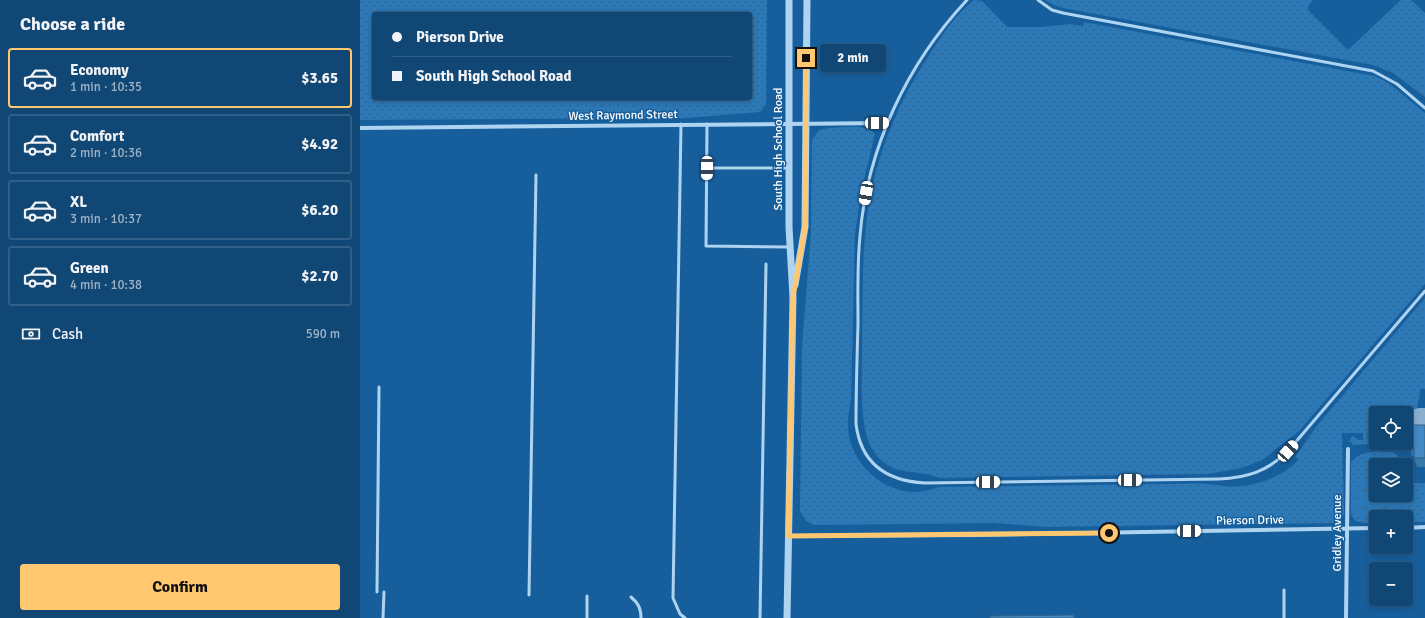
<!DOCTYPE html>
<html lang="en">
<head>
<meta charset="utf-8">
<style>
  body { margin:0; font-family:Signika,sans-serif; background:#1e517d; color:#f1f3f6; height:100vh; display:flex; flex-direction:column; font-size:15px; white-space:nowrap }
  * { box-sizing:border-box; margin:0 }
  p { font-size:13px; color:#9cb2c5 }
  .icon { flex:none; width:22px; height:22px; fill:none; stroke:currentColor; stroke-width:2; stroke-linecap:round; stroke-linejoin:round }
  .map { position:relative; flex:1; overflow:hidden }
  .sheet { display:flex; flex-direction:column; background:#114775; width:360px }
  .sheet>* { flex:none }
  .banner { position:absolute; left:12px; top:12px; width:380px; height:88px; border-radius:4px; box-shadow:0 2px 6px #0003,0 0 0 1px #305f87; display:grid; align-content:center; height:88px; padding:0 20px; background:#114775 }
  .controls { position:absolute; left:1009px; top:406px; display:grid; gap:8px }
  .controls a { display:grid; place-items:center; width:44px; height:44px; border-radius:4px; background:#114775; box-shadow:0 2px 6px #0003,0 0 0 1px #305f87; font-size:20px }
  .end { position:absolute; width:18px; height:18px; margin:-9px; border:5px solid #ffc76f; background:#111; box-shadow:0 0 0 2px #111 }
  .from { border-radius:50% }
  .bubble { position:absolute; height:28px; border-radius:4px; background:#114775; box-shadow:0 2px 6px #0003,0 0 0 1px #305f87; font-size:13px; font-weight:800; line-height:28px; text-align:center }
  .car { position:absolute; width:12px; height:24px; margin:-12px -6px; border-radius:5px; box-shadow:0 0 3px 1px #0007; background:linear-gradient(#fff 24%,#345 0 40%,#fff 0 76%,#345 0 86%,#fff 0) }
  .banner b { display:flex; align-items:center; gap:14px; height:38px; font-size:15px }
  .banner b+b { border-top:1px solid #305f87 }
  .banner i { width:10px; height:10px; background:#f1f3f6 }
  ul { padding:0; list-style:none }
  li { display:flex; align-items:center; gap:12px; height:60px; margin:0 8px 6px; padding:0 12px; border:2px solid #305f87; border-radius:4px }
  li div { flex:1 }
  li b { display:block; font-size:15px }
  li em { font-style:normal; font-weight:800 }
  li.active { border-color:#ffc76f }
  li>.icon { width:36px; height:36px; stroke-width:1.5 }
  h2 { padding:0 20px; font-size:18px; line-height:48px }
  .pay { display:flex; align-items:center; gap:10px; height:44px; padding:0 20px; font-size:15px }
  .pay p { margin-inline-start:auto }
  .cta { display:flex; gap:8px; margin-top:auto; padding:8px 20px }
  .cta a { flex:1; height:46px; border-radius:4px; background:#ffc76f; color:#111; font-size:16px; font-weight:800; line-height:46px; text-align:center }
  main { display:flex; flex:1; min-height:0 }
  .map>svg:first-child { display:block }
  .grass { fill:url(#grass-dots); fill-rule:evenodd }
  .forest { fill:url(#forest-crowns) }
  .lines { fill:none; stroke-linecap:round; stroke-linejoin:round }
  .taxiway { stroke:#8bafce; stroke-width:24 }
  .service { stroke:#aed4f2; stroke-width:3 }
  .minor { stroke:#aed4f2; stroke-width:4 }
  .tertiary { stroke:#aed4f2; stroke-width:7 }
  .wall { fill:#3a77a9 }
  .building { fill:#448ac4; stroke:#306189 }
  .route { stroke:#ffc76f; stroke-width:5 }
  .labels { text-anchor:middle; stroke-width:3; stroke-linejoin:round; paint-order:stroke }
  .street-label { font-size:12px; fill:#fff; stroke:#175f9c }
</style>
</head>
<body>
<main>
<section class="sheet">
<h2>Choose a ride</h2>
<ul>
<li class="active"><svg class="icon" aria-label="car" viewBox="0 0 24 24"><path d="M5 17H2v-5l4-1 3-4h7l3 4 3 1v5h-3M9 17h6M6 11h13"/><circle cx="7" cy="17" r="2"/><circle cx="17" cy="17" r="2"/></svg><div><b>Economy</b><p>1 min · 10:35</p></div><em>$3.65</em></li>
<li><svg class="icon" aria-label="car" viewBox="0 0 24 24"><path d="M5 17H2v-5l4-1 3-4h7l3 4 3 1v5h-3M9 17h6M6 11h13"/><circle cx="7" cy="17" r="2"/><circle cx="17" cy="17" r="2"/></svg><div><b>Comfort</b><p>2 min · 10:36</p></div><em>$4.92</em></li>
<li><svg class="icon" aria-label="car" viewBox="0 0 24 24"><path d="M5 17H2v-5l4-1 3-4h7l3 4 3 1v5h-3M9 17h6M6 11h13"/><circle cx="7" cy="17" r="2"/><circle cx="17" cy="17" r="2"/></svg><div><b>XL</b><p>3 min · 10:37</p></div><em>$6.20</em></li>
<li><svg class="icon" aria-label="car" viewBox="0 0 24 24"><path d="M5 17H2v-5l4-1 3-4h7l3 4 3 1v5h-3M9 17h6M6 11h13"/><circle cx="7" cy="17" r="2"/><circle cx="17" cy="17" r="2"/></svg><div><b>Green</b><p>4 min · 10:38</p></div><em>$2.70</em></li>
</ul>
<div class="pay"><svg class="icon" aria-label="cash" viewBox="0 0 24 24"><path d="M3 7h18v10H3z"/><circle cx="12" cy="12" r="2"/></svg>Cash<p>590 m</p></div>
<div class="cta"><a>Confirm</a></div>
</section>
<div class="map">
<svg width="1065" height="618" viewBox="0 0 1065 618">
  <defs>
    <pattern id="grass-dots" width="8" height="8" patternUnits="userSpaceOnUse"><rect width="8" height="8" fill="#2b79b9"/><path d="M2 2h.1M6 6h.1" fill="none" stroke="#3c6282" stroke-width="1.8" stroke-linecap="round"/></pattern>
    <pattern id="forest-crowns" width="20" height="18" patternUnits="userSpaceOnUse"><rect width="20" height="18" fill="#2b79b9"/><path d="M2 6a3 3 0 1 1 6 0M12 15a3 3 0 1 1 6 0" fill="none" stroke="#3c6282"/></pattern>
  </defs>
  <rect width="100%" height="100%" fill="#175f9c"/>
  <path class="grass" d="M0 0H407L406 104 400 112 326 118 0 120ZM14 14H390V98H14Z
    M614 0 622 1 647 27H683L710 24 723 26 724 22 1014 76 1027 82 1065 113V284L939 431 902 460 882 468 848 474 580 478C553 467 530 480 511 447 499 425 502 374 502 348 503 300 501 251 509 204 518 151 539 101 568 57 581 37 595 15 614 0Z
    M685 0H953L948 6V10L988 50 1041 0H1051L1065 13V97L1033 73 1013 65 703 8 694 5Z
    M469 128C482 128 507 123 515 134L502 188 495 234 491 401C489 410 487 419 488 428 490 462 521 492 555 492 564 492 572 489 580 487 656 486 732 485 807 484 820 484 834 483 847 484 859 485 870 488 883 486 901 484 927 474 939 459L935 457 956 427 1065 298V389H1060C1060 399 1056 405 1057 414H1053V419H1057V434L1046 433V413H1016V433H1007L1008 444 992 445V442H989L992 436 999 440H1003V433H982L984 514 980 520 974 523 687 527 636 523 454 525 446 521 440 511 442 347 451 233 452 140 459 130Z
    M1032 452 1037 455 1041 465H1016V495H1046V480L1052 483H1065V522H1046V517H1016V523C1006 523 994 525 991 513V463C1000 449 1016 452 1032 452Z"/>
  <path class="forest" d="M1010 474H1016V495H1029V497L1040 504 1041 511 1038 516 1022 513 1018 507 1011 506 1010 512 1001 516 997 512 996 490 1001 482 1007 480Z"/>
  <g class="lines">
    <path class="taxiway" d="M1060 420H1065"/>
    <path class="service" d="M607 0C547 64 507 148 500 236 497 265 498 294 498 324 497 357 496 390 496 424 501 464 527 481 565 483L859 479C887 478 908 471 928 451L1065 291
      M678 0 692 10 703 13 1013 71 1037 84 1065 108
      M321 124 313 598 320 614 325 618
      M347 124 346 246 430 247
      M347 168H429
      M17 592 19 387
      M169 595 176 175
      M271 597C278 603 281 608 281 618
      M23 618 24 592
      M227 618V596
      M400 618 406 264
      M924 618V590"/>
    <path class="minor" d="M0 128 527 123
      M1046 528 1065 527
      M428 536 614 535 1016 528
      M986 618 988 449"/>
    <path class="tertiary" d="M435 285 445 227 447 0
      M427 618 433 297 429 227V0"/>
  </g>
  <path class="wall" d="M1065 425V467H1057L1054 458V456H1052L1049 447Z"/>
  <path class="building" d="M1049 425H1065V458H1054V447H1049Z
    M714 615V618H630V616Z"/>
  <g class="lines">
    <path class="route" d="M446 58 445 227 433 297 428 536 749 533"/>
  </g>
  <g class="labels">
    <g class="street-label">
      <text transform="translate(263 115) rotate(-1)" y="4">West Raymond Street</text>
      <text transform="translate(418 149) rotate(-90)" y="4">South High School Road</text>
      <text transform="translate(890 520) rotate(-1)" y="4">Pierson Drive</text>
      <text transform="translate(977 533) rotate(-90)" y="4">Gridley Avenue</text>
    </g>
  </g>
</svg>
<div class="controls">
<a><svg class="icon" aria-label="locate" viewBox="0 0 24 24"><circle cx="12" cy="12" r="6"/><path d="M12 2v4M12 18v4M2 12h4M18 12h4"/></svg></a>
<a><svg class="icon" aria-label="layers" viewBox="0 0 24 24"><path d="M12 4l9 5-9 5-9-5zM3 14l9 5 9-5"/></svg></a>
<a>+</a>
<a>−</a>
</div>
<i class="end from" style="left:749px;top:533px"></i>
<i class="end" style="left:446px;top:58px"></i>
<div class="bubble" style="left:460px;top:44px;width:66px">2 min</div>
<i class="car" style="left:517px;top:123px;rotate:89deg"></i>
<i class="car" style="left:347px;top:168px;rotate:181deg"></i>
<i class="car" style="left:506px;top:193px;rotate:190deg"></i>
<i class="car" style="left:928px;top:451px;rotate:42deg"></i>
<i class="car" style="left:770px;top:480px;rotate:89deg"></i>
<i class="car" style="left:628px;top:482px;rotate:89deg"></i>
<i class="car" style="left:829px;top:531px;rotate:89deg"></i>
<div class="banner">
<b><i class="from"></i>Pierson Drive</b>
<b><i></i>South High School Road</b>
</div>
</div>
</main>
</body>
</html>
